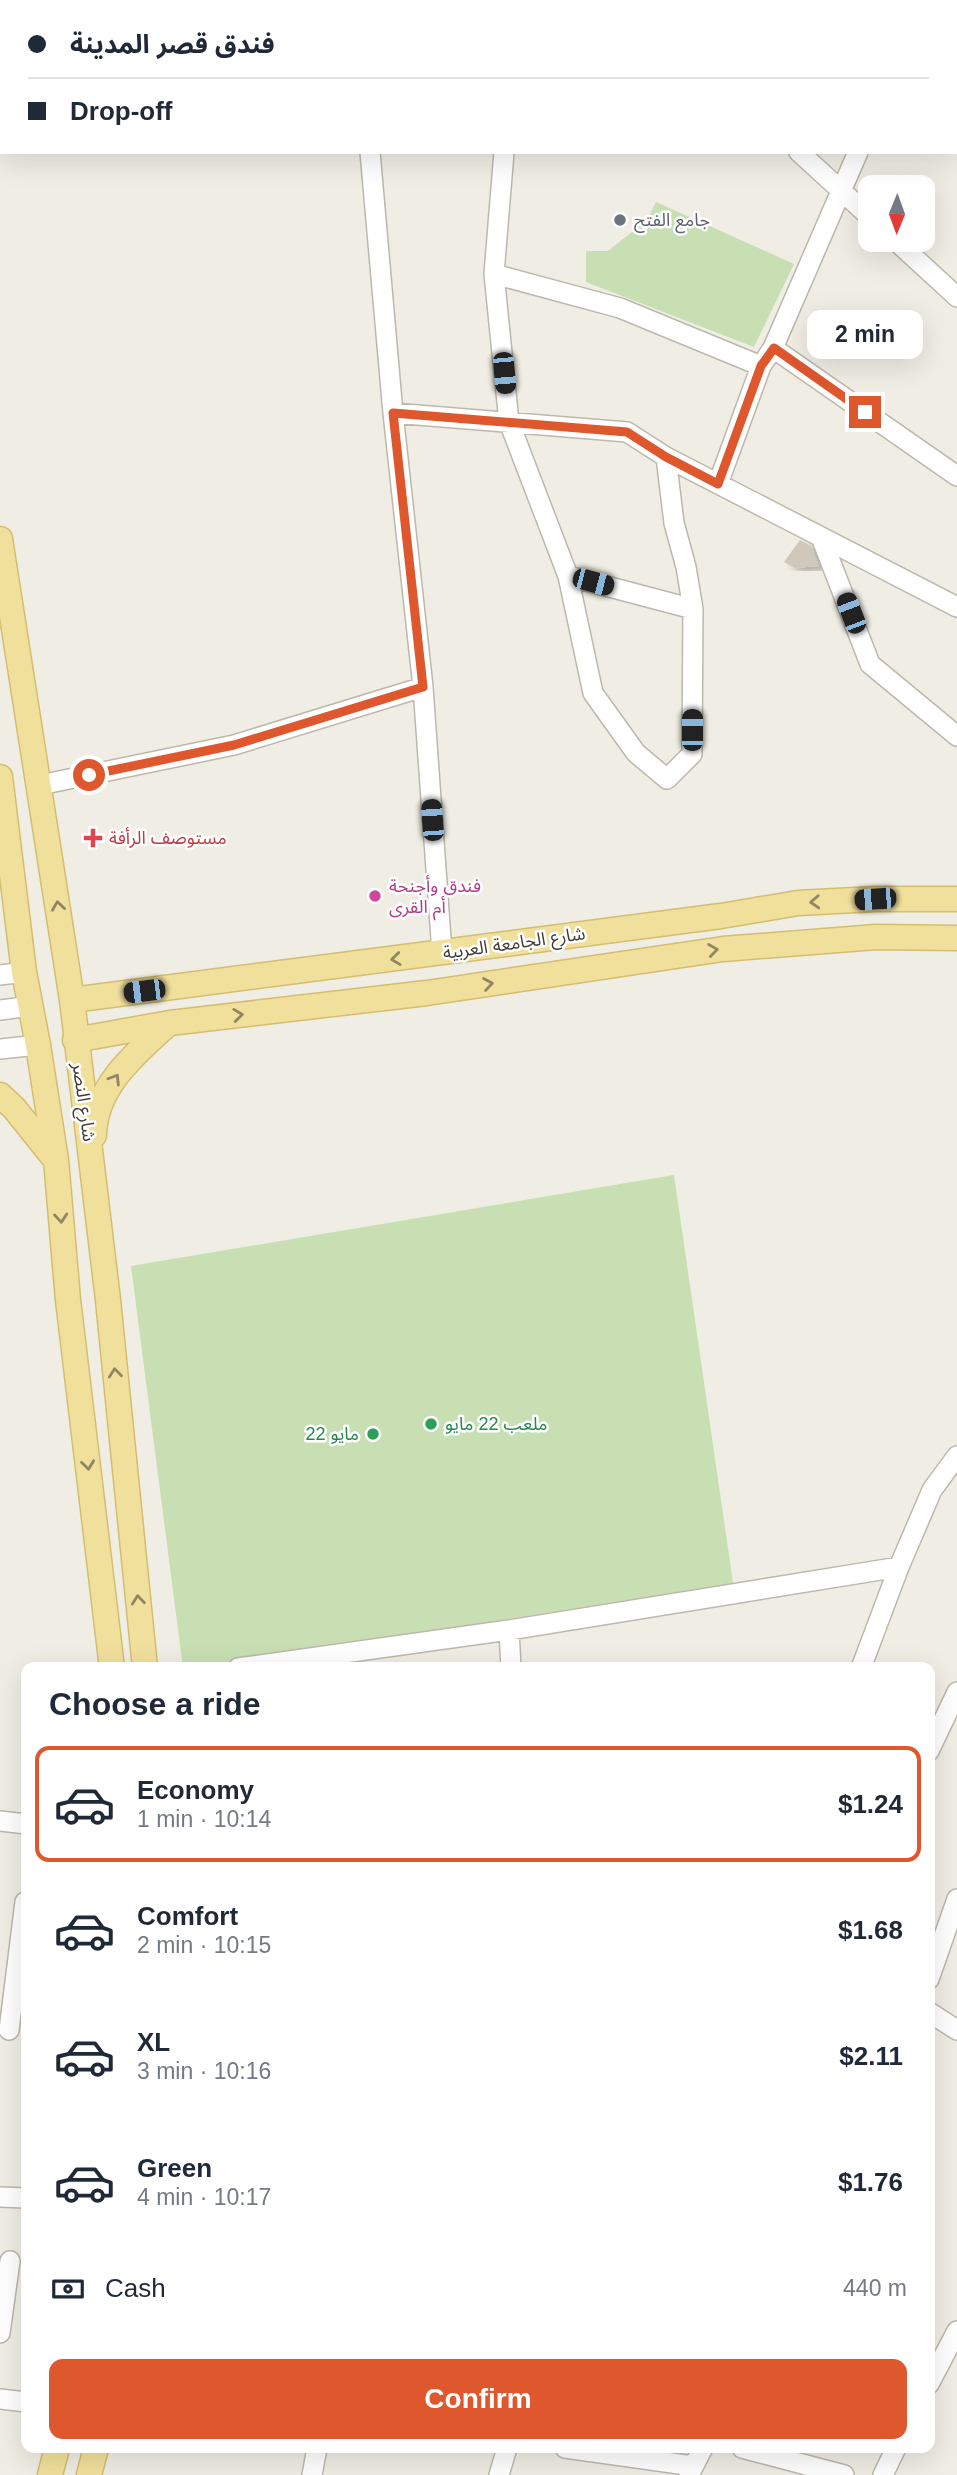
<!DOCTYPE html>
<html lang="en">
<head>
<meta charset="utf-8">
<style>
  body { margin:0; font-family:Helvetica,"Noto Sans Arabic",sans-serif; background:#f6f6f7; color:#1f2937; height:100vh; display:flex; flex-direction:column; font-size:26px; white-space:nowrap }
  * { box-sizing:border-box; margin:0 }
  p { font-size:23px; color:#747a83 }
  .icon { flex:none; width:38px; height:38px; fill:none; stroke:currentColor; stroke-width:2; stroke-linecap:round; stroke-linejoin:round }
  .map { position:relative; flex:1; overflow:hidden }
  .details { position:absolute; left:21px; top:1662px; width:914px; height:791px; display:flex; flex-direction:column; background:#fff; border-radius:14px; box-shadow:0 7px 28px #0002 }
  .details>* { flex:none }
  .banner { position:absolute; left:0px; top:0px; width:957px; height:154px; box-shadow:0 7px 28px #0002; display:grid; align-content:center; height:154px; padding:0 28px; background:#fff }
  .needle { width:46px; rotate:181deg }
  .controls { position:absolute; left:858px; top:175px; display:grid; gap:14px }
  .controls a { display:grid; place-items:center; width:77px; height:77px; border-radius:14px; background:#fff; box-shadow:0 7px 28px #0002; font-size:35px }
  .end { position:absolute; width:32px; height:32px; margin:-16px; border:9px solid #de572d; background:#fff; box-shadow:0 0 0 4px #fff }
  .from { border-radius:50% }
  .bubble { position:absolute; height:49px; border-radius:14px; background:#fff; box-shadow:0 7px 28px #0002; font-size:23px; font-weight:700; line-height:49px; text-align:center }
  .car { position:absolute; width:21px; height:42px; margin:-21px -10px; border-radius:9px; box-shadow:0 0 5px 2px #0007; background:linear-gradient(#222 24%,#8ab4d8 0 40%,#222 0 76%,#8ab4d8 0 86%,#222 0) }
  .banner b { display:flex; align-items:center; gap:24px; height:66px; font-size:26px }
  .banner b+b { border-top:2px solid #e0e1e3 }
  .banner i { width:18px; height:18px; background:#1f2937 }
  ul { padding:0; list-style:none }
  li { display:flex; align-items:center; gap:21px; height:116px; margin:0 14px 10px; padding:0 14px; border:4px solid transparent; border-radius:14px }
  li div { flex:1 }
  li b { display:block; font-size:26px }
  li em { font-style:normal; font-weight:700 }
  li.active { border-color:#de572d }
  li>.icon { width:63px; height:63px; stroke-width:1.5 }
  h2 { padding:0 28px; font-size:32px; line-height:84px }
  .pay { display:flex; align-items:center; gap:18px; height:77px; padding:0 28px; font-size:26px }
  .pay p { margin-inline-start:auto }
  .action { display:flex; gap:14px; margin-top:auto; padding:14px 28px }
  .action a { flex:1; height:80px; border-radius:14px; background:#de572d; color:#fff; font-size:28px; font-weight:700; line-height:80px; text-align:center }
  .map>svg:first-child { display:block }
  .green { fill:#c7dfb2 }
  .building { fill:#d0c9bb; filter:url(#shadow) }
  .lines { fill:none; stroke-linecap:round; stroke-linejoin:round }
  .minor-casing { stroke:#bdb8ab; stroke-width:22 }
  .major-casing { stroke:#d3be6f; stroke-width:27 }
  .minor { stroke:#fff; stroke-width:19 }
  .major { stroke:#f1e09c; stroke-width:24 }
  .oneway { stroke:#908663 }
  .route { stroke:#de572d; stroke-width:9 }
  .worship-dot { fill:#6b7280; stroke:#fff; stroke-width:2.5 }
  .health-dot { fill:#e0444e; stroke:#fff; stroke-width:2.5 }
  .hotel-dot { fill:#d1479c; stroke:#fff; stroke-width:2.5 }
  .leisure-dot { fill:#2e9e5b; stroke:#fff; stroke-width:2.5 }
  .labels { text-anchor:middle; stroke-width:5; stroke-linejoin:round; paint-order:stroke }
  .worship-label { font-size:18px; fill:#5b616d; stroke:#fff; text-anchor:start }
  .health-label { font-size:18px; fill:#be3a42; stroke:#fff; text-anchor:start }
  .hotel-label { font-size:18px; fill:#b23c85; stroke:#fff; text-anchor:start }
  .street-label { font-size:18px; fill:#413d35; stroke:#fff }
  .leisure-label { font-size:18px; fill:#27864d; stroke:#fff; text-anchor:start }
</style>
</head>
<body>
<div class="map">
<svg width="957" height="2475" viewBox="0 0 957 2475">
  <defs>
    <filter id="shadow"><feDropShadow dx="8" dy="4.5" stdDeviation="3.5" flood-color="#0004"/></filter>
  </defs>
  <rect width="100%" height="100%" fill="#f0ede4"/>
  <path class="green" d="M656 202 794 264 754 347 586 282V251H608L647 220Z
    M674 1175 733 1583 201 1668H183L131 1266Z"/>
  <path class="building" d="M800 540 811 546 819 566 794 568 784 562Z"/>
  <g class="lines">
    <g class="minor-casing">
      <path id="minor" d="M632 0 634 2
        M383 2V0
        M530 2 531 0
        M710 2V0
        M918 2 919 0
        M370 152 393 413 423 687 442 953
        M799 152 870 217
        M895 240 957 297
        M494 274 504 152
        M773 348 957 476
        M393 413 627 432 666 457 957 607
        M666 457 674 523 686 567 693 609 692 754 667 779 636 753 593 693 568 576 509 422 494 274 620 308 761 366
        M718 484 761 366 773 348 858 152
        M821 537 870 664 957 736
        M568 576 693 609
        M40 785 234 745 423 687
        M0 975 24 972
        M0 1010 31 1006
        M0 1049 38 1045
        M509 1630 511 1668
        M238 1668 509 1630 899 1567
        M861 1668 899 1567 932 1490 957 1456
        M929 1751 957 1692
        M0 1821 26 1824
        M929 1979 957 1899
        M929 2012 957 2030
        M9 2030 25 1902
        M0 2197 26 2198
        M0 2333 10 2261
        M929 2384 957 2331
        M0 2399 26 2402
        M565 2448 693 2466
        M742 2448 844 2475
        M312 2475 317 2448
        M499 2475 507 2448
        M689 2475 703 2448
        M883 2475 896 2448"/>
    </g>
    <g class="major-casing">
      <path id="major" d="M0 539 72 1000 108 1300 145 1668
        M0 777 24 972 38 1045 56 1160 68 1300 112 1668
        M72 1000 721 916 798 903 875 899H957
        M75 1040 170 1023 427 993 723 949 876 937 957 938
        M0 1095 14 1108 54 1158
        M94 1135C95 1086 136 1053 169 1023
        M50 2475 57 2448
        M89 2475 96 2448"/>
    </g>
    <use href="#minor" class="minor"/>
    <use href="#major" class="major"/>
  </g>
  <defs><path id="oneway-chevron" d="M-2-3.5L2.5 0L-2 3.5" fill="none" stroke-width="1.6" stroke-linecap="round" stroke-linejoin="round" transform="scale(1.75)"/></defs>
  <g class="oneway">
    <use href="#oneway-chevron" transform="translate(815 902) rotate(177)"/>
    <use href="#oneway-chevron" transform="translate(58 906) rotate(-98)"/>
    <use href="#oneway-chevron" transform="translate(713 950) rotate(-8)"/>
    <use href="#oneway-chevron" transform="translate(396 959) rotate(173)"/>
    <use href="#oneway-chevron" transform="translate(488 984) rotate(-9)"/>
    <use href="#oneway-chevron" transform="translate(238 1015) rotate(-7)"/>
    <use href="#oneway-chevron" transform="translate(115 1079) rotate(-58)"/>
    <use href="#oneway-chevron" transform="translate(61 1218) rotate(85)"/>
    <use href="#oneway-chevron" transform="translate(115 1373) rotate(-96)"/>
    <use href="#oneway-chevron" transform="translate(88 1465) rotate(83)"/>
    <use href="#oneway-chevron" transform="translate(138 1600) rotate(-96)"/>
  </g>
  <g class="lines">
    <path class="route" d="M89 775 234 745 423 687 393 413 627 432 666 457 718 484 761 366 774 348 865 412"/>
  </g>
  <circle class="worship-dot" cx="620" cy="220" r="7"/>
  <path class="health-dot" d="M89.5 827.5h7v7h7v7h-7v7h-7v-7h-7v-7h7z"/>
  <circle class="hotel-dot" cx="375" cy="896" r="7"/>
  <g class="leisure-dot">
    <circle cx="431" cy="1424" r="7"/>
    <circle cx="373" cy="1434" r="7"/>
  </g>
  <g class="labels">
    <g class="worship-label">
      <text x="634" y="226">جامع الفتح</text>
    </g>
    <g class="health-label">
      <text x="109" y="844">مستوصف الرأفة</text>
    </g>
    <g class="hotel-label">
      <text x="389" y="892">فندق وأجنحة<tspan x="389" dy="21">أم القرى</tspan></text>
    </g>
    <g class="street-label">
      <text transform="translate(514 943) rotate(-8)" y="6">شارع الجامعة العربية</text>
      <text transform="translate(84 1102) rotate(82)" y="6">شارع النصر</text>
    </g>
    <g class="leisure-label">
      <text x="445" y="1430">ملعب 22 مايو</text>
      <text x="359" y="1440" text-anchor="end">22 مايو</text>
    </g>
  </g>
</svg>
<div class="controls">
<a><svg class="needle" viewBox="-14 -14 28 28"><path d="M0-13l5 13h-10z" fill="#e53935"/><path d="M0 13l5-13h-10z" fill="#747a83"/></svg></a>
</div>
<i class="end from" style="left:89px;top:775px"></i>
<i class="end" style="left:865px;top:412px"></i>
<div class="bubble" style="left:807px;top:310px;width:116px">2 min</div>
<i class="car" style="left:504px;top:373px;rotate:175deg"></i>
<i class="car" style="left:593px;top:582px;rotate:105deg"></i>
<i class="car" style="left:851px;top:613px;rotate:339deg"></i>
<i class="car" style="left:692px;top:730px;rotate:0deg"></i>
<i class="car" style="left:432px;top:820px;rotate:356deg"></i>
<i class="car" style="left:875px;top:899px;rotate:266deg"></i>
<i class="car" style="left:144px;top:991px;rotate:263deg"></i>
<div class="banner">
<b><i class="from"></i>فندق قصر المدينة</b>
<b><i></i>Drop-off</b>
</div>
<section class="details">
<h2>Choose a ride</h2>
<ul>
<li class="active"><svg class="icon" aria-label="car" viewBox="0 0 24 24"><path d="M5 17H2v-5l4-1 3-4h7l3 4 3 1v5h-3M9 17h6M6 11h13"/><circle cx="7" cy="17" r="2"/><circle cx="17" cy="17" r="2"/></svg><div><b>Economy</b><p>1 min · 10:14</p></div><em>$1.24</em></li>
<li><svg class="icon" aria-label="car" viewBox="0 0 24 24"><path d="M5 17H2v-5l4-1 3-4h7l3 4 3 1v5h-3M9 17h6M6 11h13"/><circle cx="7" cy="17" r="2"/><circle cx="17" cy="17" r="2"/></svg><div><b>Comfort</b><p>2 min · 10:15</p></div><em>$1.68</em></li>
<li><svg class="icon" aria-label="car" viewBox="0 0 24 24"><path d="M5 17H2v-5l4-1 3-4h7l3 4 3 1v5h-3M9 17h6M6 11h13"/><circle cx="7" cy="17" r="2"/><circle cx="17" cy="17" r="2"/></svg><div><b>XL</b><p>3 min · 10:16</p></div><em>$2.11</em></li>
<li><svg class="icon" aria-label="car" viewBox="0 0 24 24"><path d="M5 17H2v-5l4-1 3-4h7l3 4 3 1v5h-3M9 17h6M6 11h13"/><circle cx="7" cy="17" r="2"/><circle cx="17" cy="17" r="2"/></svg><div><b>Green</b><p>4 min · 10:17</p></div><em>$1.76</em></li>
</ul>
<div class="pay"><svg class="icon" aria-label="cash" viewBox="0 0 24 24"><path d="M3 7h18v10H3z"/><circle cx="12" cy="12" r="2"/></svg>Cash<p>440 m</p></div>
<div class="action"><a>Confirm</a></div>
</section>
</div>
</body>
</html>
